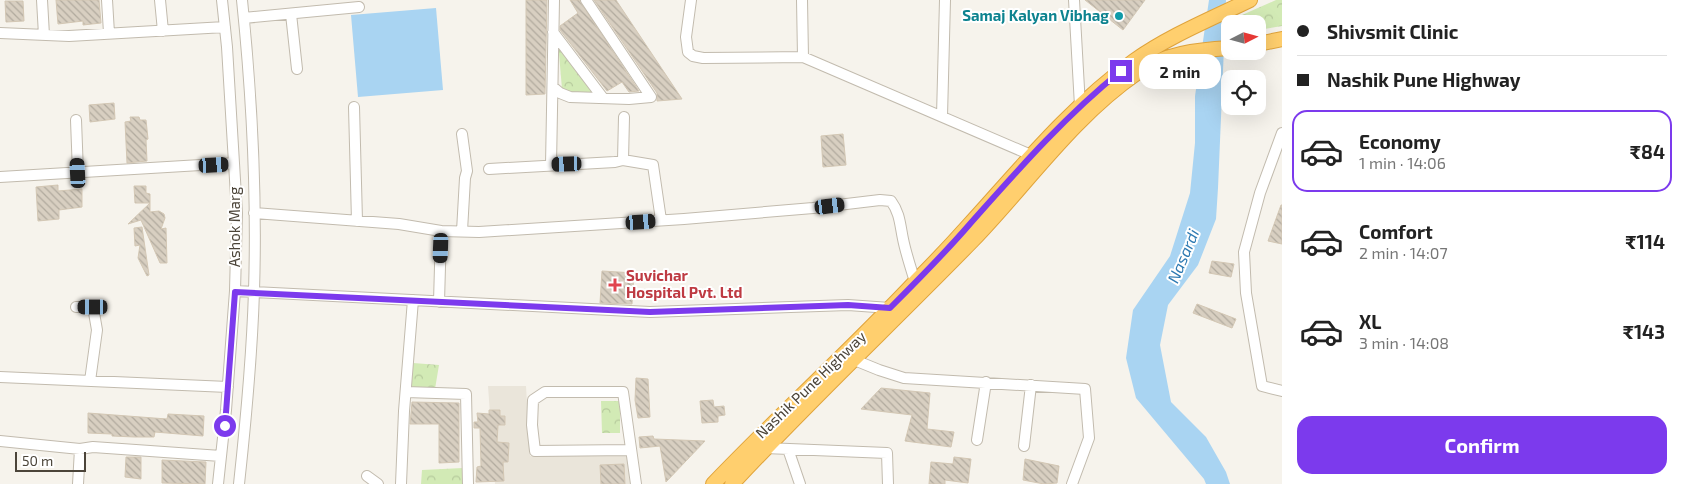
<!DOCTYPE html>
<html lang="en">
<head>
<meta charset="utf-8">
<style>
  body { margin:0; font-family:"Exo 2",sans-serif; background:#f6f6f6; color:#222; height:100vh; display:flex; flex-direction:column; font-size:19px; white-space:nowrap }
  * { box-sizing:border-box; margin:0 }
  p { font-size:16px; color:#767676 }
  .icon { flex:none; width:28px; height:28px; fill:none; stroke:currentColor; stroke-width:2; stroke-linecap:round; stroke-linejoin:round }
  .map { position:relative; flex:1; overflow:hidden }
  .details { display:flex; flex-direction:column; background:#fff; width:400px }
  .details>* { flex:none }
  .banner { display:grid; align-content:center; height:110px; padding:0 15px; background:#fff }
  .needle { width:32px; rotate:84deg }
  .tools { position:absolute; left:1221px; top:15px; display:grid; gap:10px }
  .tools a { display:grid; place-items:center; width:45px; height:45px; border-radius:10px; background:#fff; box-shadow:0 5px 20px #0002; font-size:25px }
  .scale { position:absolute; left:15px; bottom:12px; width:71px; box-sizing:border-box; padding-left:5px; border:2px solid #4b4439; border-top:0; font-size:14px; line-height:18px; white-space:nowrap; color:#4b4439; -webkit-text-stroke:4px #fff; paint-order:stroke }
  .end { position:absolute; width:22px; height:22px; margin:-11px; border:6px solid #7c3aed; background:#fff; box-shadow:0 0 0 2px #fff }
  .from { border-radius:50% }
  .bubble { position:absolute; height:35px; border-radius:15px; background:#fff; box-shadow:0 5px 20px #0002; font-size:16px; font-weight:700; line-height:35px; text-align:center }
  .car { position:absolute; width:15px; height:30px; margin:-15px -8px; border-radius:6px; box-shadow:0 0 4px 1px #0007; background:linear-gradient(#222 24%,#8ab4d8 0 40%,#222 0 76%,#8ab4d8 0 86%,#222 0) }
  .banner b { display:flex; align-items:center; gap:18px; height:48px; font-size:19px }
  .banner b+b { border-top:1px solid #e0e0e0 }
  .banner i { width:12px; height:12px; background:#222 }
  ul { padding:0; list-style:none }
  li { display:flex; align-items:center; gap:15px; height:82px; margin:0 10px 8px; padding:0 5px; border:2px solid transparent; border-radius:15px }
  li div { flex:1 }
  li b { display:block; font-size:19px }
  li em { font-style:normal; font-weight:700 }
  li.active { border-color:#7c3aed }
  li>.icon { width:45px; height:45px; stroke-width:1.5 }
  .primary-button { display:flex; gap:10px; margin-top:auto; padding:10px 15px }
  .primary-button a { flex:1; height:58px; border-radius:15px; background:#7c3aed; color:#fff; font-size:20px; font-weight:700; line-height:58px; text-align:center }
  main { display:flex; flex:1; min-height:0 }
  .map>svg:first-child { display:block }
  .residential { fill:#eae5da }
  .park { fill:url(#park-crowns) }
  .water { fill:#a9d4f2 }
  .building { fill:url(#building-back-hatch); stroke:#d3c7b4 }
  .lines { fill:none; stroke-linecap:round; stroke-linejoin:round }
  .minor-casing { stroke:#c2bbae; stroke-width:12 }
  .highway-casing { stroke:#e0a43c; stroke-width:16 }
  .minor { stroke:#fff; stroke-width:10 }
  .highway { stroke:#ffcf6e; stroke-width:14 }
  .route { stroke:#7c3aed; stroke-width:6 }
  .culture-dot { fill:#0f9aa8; stroke:#fff; stroke-width:2 }
  .health-dot { fill:#e0444e; stroke:#fff; stroke-width:2 }
  .labels { text-anchor:middle; stroke-width:4; stroke-linejoin:round; paint-order:stroke }
  .culture-label { font-size:15px; font-weight:bold; fill:#0d838f; stroke:#fff; text-anchor:end }
  .street-label { font-size:15px; fill:#4b4439; stroke:#fff }
  .health-label { font-size:15px; font-weight:bold; fill:#be3a42; stroke:#fff; text-anchor:start }
  .water-label { font-size:16px; font-style:italic; fill:#2e7ab2; stroke:#fff }
</style>
</head>
<body>
<main>
<div class="map">
<svg width="1282" height="484" viewBox="0 0 1282 484">
  <defs>
    <pattern id="park-crowns" width="20" height="18" patternUnits="userSpaceOnUse" patternTransform="scale(1.25)"><rect width="20" height="18" fill="#d2eab5"/><path d="M2 6a3 3 0 1 1 6 0M12 15a3 3 0 1 1 6 0" fill="none" stroke="#b6ca9c"/></pattern>
    <pattern id="building-back-hatch" width="6" height="6" patternUnits="userSpaceOnUse" patternTransform="scale(1.25)"><rect width="6" height="6" fill="#d8cfc1"/><path d="M-1 5l2 2M0 0l6 6M5-1l2 2" fill="none" stroke="#b1aa9e"/></pattern>
  </defs>
  <rect width="100%" height="100%" fill="#f6f3ec"/>
  <path class="residential" d="M488 386H526L530 456 627 454 630 484H495Z"/>
  <path class="park" d="M1276 0H1282V26L1258 30V24H1243L1242 15Z
    M558 42 597 97 566 94 562 89Z
    M413 363 439 365 435 389 411 390Z
    M601 401H620V433H602Z
    M463 468 464 484H421L422 470Z"/>
  <path class="water" d="M1209 0H1226L1218 188 1216 219 1198 265 1168 305 1160 345 1171 402 1206 437 1226 472 1230 484H1206L1204 479 1136 398 1126 358 1133 310 1170 256 1190 193 1195 143V96Z
    M436 8 443 90 358 97 351 15Z"/>
  <path class="building" d="M56 0H99L101 23 83 25V21L58 24Z
    M526 0H547L545 94 526 95Z
    M570 0H579L639 91 629 92 622 82 607 91 560 30V26L578 13Z
    M594 0H616L682 99 657 101V93Z
    M1085 0H1145L1123 30Z
    M5 1H23L24 21 6 22Z
    M114 103 115 119 90 122 89 105Z
    M130 117H139L140 120H146L148 139 146 140 147 161 127 163 125 122 131 121Z
    M843 134 846 165 823 167 821 136Z
    M58 185V191L82 189V207L59 210V219L38 221 36 187Z
    M134 186H146V193L150 194V203H135Z
    M150 203V212L159 211 164 214 165 218 161 229 166 228 167 263H160L141 220 128 224Z
    M1281 205H1282V244L1268 241Z
    M142 227 149 275 147 276 138 258 140 245 135 246 134 228Z
    M1212 261 1234 264 1231 277 1209 273Z
    M602 271 634 273 632 304 600 303Z
    M1197 304 1236 319 1232 328 1193 313Z
    M636 378 648 379 650 417 638 418 635 400Z
    M881 388 930 393 927 429 954 432 951 447 905 441 912 415 861 409Z
    M713 400 714 407 724 406 725 415 718 416V422L702 423 700 401Z
    M412 402 459 403V462L439 463V424H410Z
    M489 410H500V416H505V425H498L497 442 509 443 508 462H503L504 481 476 482 477 467 481 466 480 428H474V422H478L477 413 489 414Z
    M88 413 167 419 168 414 204 416 203 436 155 432 154 437H135L112 436V434L88 433Z
    M653 436 654 439 705 441 666 482 660 446 640 448 639 437Z
    M126 457H141V479L125 477Z
    M954 457 971 459 968 483 945 480V484H929L931 462 953 464Z
    M1025 459 1059 466 1057 483 1044 484 1023 480Z
    M162 460 206 462 205 484 162 483Z
    M624 464 625 484H601L600 465Z"/>
  <g class="lines">
    <g class="minor-casing">
      <path id="minor" d="M42 0 44 35
        M107 0 109 33
        M160 0 163 31
        M691 0 686 37 688 52 693 56 703 58 803 57
        M802 0 803 57 1031 155 1036 158
        M1074 0 1080 106
        M291 14 297 69
        M244 18 359 7
        M553 32 603 98
        M0 33 69 36 225 27
        M553 87 560 93 570 97 629 99 651 97 586 0
        M354 107 357 221
        M942 116 945 0
        M76 120 78 173
        M1282 133 1260 193 1244 252 1246 293 1262 386 1282 391
        M462 134 467 171 465 178 462 231
        M623 160 624 117
        M551 165 554 0
        M489 169 615 162 623 160 653 165 661 220
        M0 177 234 163
        M254 213 399 224 441 231
        M235 291 650 312 848 305 890 308
        M439 302 441 231 479 232 684 219 813 208 880 200 891 201C900 213 900 225 903 239 906 254 911 268 915 282L918 286
        M76 307H93L97 330 90 381
        M852 359 879 370 904 378 1085 389 1089 438 1072 484
        M0 377 228 387
        M406 392 466 394 468 484
        M977 440 986 382
        M0 441 80 449 93 447 221 456
        M1024 446 1031 385
        M765 448 887 453 888 484
        M788 449 800 484
        M630 450 535 451 532 425 533 400 545 392H623L636 484
        M367 476 378 484
        M78 484 80 449
        M218 484 226 410 235 291 237 213 227 47 222 0
        M239 484C246 420 252 356 254 291 257 194 252 97 242 0
        M401 484 404 411 413 300"/>
    </g>
    <g class="highway-casing">
      <path id="highway" d="M1258 44 1282 39
        M713 484C779 415 850 351 916 281 934 263 951 245 968 226 1020 169 1070 107 1134 61 1169 36 1211 19 1250 0
        M732 484C810 400 893 322 973 240 1027 184 1073 117 1137 73 1165 53 1197 50 1230 48"/>
    </g>
    <use href="#minor" class="minor"/>
    <use href="#highway" class="highway"/>
  </g>
  <g class="lines">
    <path class="route" d="M225 426 235 292 650 312 848 305 890 308C917 281 944 254 969 225 1017 171 1064 117 1121 71"/>
  </g>
  <circle class="culture-dot" cx="1119" cy="16" r="5"/>
  <path class="health-dot" d="M612.5 277.5h5v5h5v5h-5v5h-5v-5h-5v-5h5z"/>
  <g class="labels">
    <g class="culture-label">
      <text x="1109" y="21">Samaj Kalyan Vibhag</text>
    </g>
    <g class="street-label">
      <text transform="translate(235 227) rotate(-90)" y="5">Ashok Marg</text>
      <text transform="translate(811 385) rotate(-44)" y="5">Nashik Pune Highway</text>
    </g>
    <g class="health-label">
      <text x="626" y="281">Suvichar<tspan x="626" dy="17">Hospital Pvt. Ltd</tspan></text>
    </g>
    <g class="water-label">
      <text transform="translate(1183 256) rotate(-67)" y="6">Nasardi</text>
    </g>
  </g>
</svg>
<div class="tools">
<a><svg class="needle" viewBox="-14 -14 28 28"><path d="M0-13l5 13h-10z" fill="#e53935"/><path d="M0 13l5-13h-10z" fill="#767676"/></svg></a>
<a><svg class="icon" aria-label="locate" viewBox="0 0 24 24"><circle cx="12" cy="12" r="6"/><path d="M12 2v4M12 18v4M2 12h4M18 12h4"/></svg></a>
</div>
<div class="scale">50 m</div>
<i class="end from" style="left:225px;top:426px"></i>
<i class="end" style="left:1121px;top:71px"></i>
<div class="bubble" style="left:1139px;top:54px;width:82px">2 min</div>
<i class="car" style="left:567px;top:164px;rotate:268deg"></i>
<i class="car" style="left:214px;top:165px;rotate:87deg"></i>
<i class="car" style="left:78px;top:173px;rotate:357deg"></i>
<i class="car" style="left:830px;top:206px;rotate:83deg"></i>
<i class="car" style="left:641px;top:222px;rotate:86deg"></i>
<i class="car" style="left:441px;top:248px;rotate:182deg"></i>
<i class="car" style="left:93px;top:307px;rotate:270deg"></i>
</div>
<section class="details">
<div class="banner">
<b><i class="from"></i>Shivsmit Clinic</b>
<b><i></i>Nashik Pune Highway</b>
</div>
<ul>
<li class="active"><svg class="icon" aria-label="car" viewBox="0 0 24 24"><path d="M5 17H2v-5l4-1 3-4h7l3 4 3 1v5h-3M9 17h6M6 11h13"/><circle cx="7" cy="17" r="2"/><circle cx="17" cy="17" r="2"/></svg><div><b>Economy</b><p>1 min · 14:06</p></div><em>₹84</em></li>
<li><svg class="icon" aria-label="car" viewBox="0 0 24 24"><path d="M5 17H2v-5l4-1 3-4h7l3 4 3 1v5h-3M9 17h6M6 11h13"/><circle cx="7" cy="17" r="2"/><circle cx="17" cy="17" r="2"/></svg><div><b>Comfort</b><p>2 min · 14:07</p></div><em>₹114</em></li>
<li><svg class="icon" aria-label="car" viewBox="0 0 24 24"><path d="M5 17H2v-5l4-1 3-4h7l3 4 3 1v5h-3M9 17h6M6 11h13"/><circle cx="7" cy="17" r="2"/><circle cx="17" cy="17" r="2"/></svg><div><b>XL</b><p>3 min · 14:08</p></div><em>₹143</em></li>
</ul>
<div class="primary-button"><a>Confirm</a></div>
</section>
</main>
</body>
</html>
